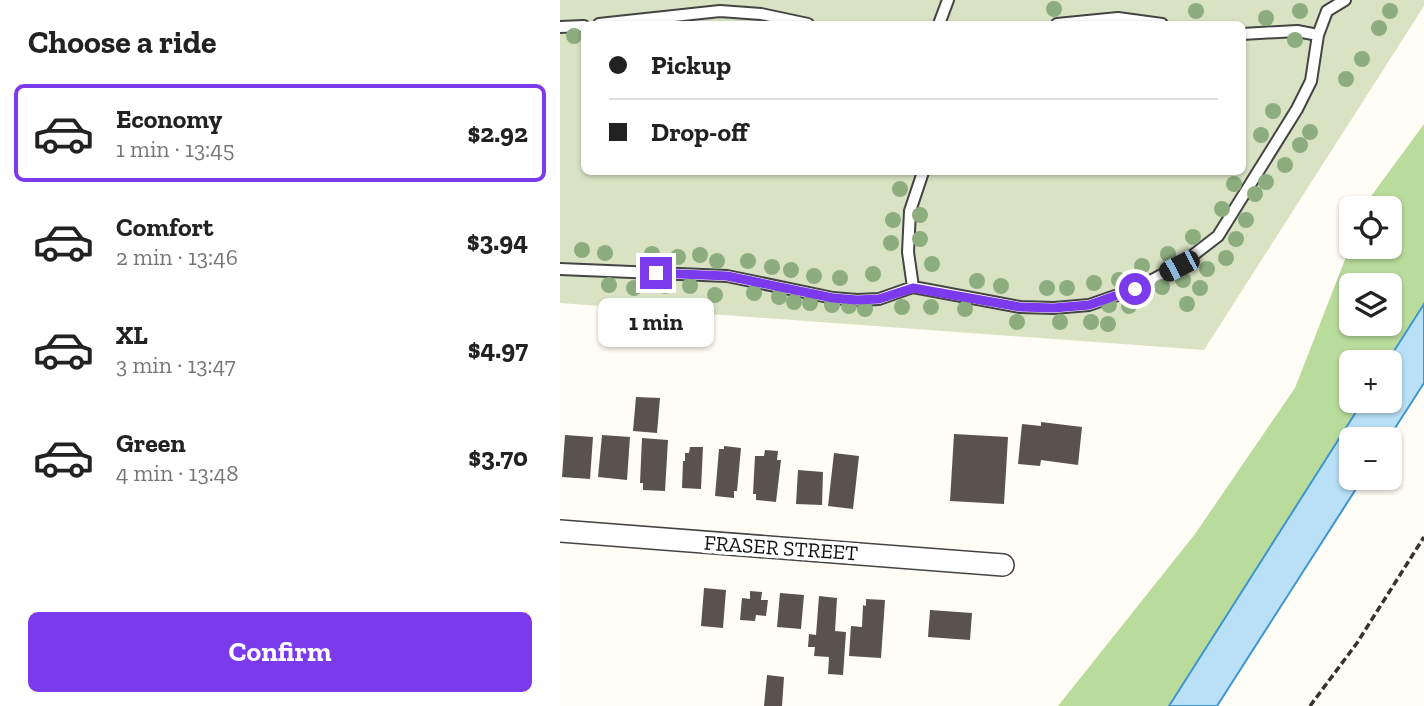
<!DOCTYPE html>
<html lang="en">
<head>
<meta charset="utf-8">
<style>
  body { margin:0; font-family:"Zilla Slab",serif; background:#f6f6f6; color:#222; height:100vh; display:flex; flex-direction:column; font-size:26px; white-space:nowrap }
  * { box-sizing:border-box; margin:0 }
  p { font-size:23px; color:#767676 }
  .icon { flex:none; width:38px; height:38px; fill:none; stroke:currentColor; stroke-width:2; stroke-linecap:round; stroke-linejoin:round }
  .map { position:relative; flex:1; overflow:hidden }
  .sheet { display:flex; flex-direction:column; background:#fff; width:560px }
  .sheet>* { flex:none }
  .guide { position:absolute; left:21px; top:21px; width:665px; height:154px; border-radius:10px; box-shadow:0 2px 5px #0004; display:grid; align-content:center; height:154px; padding:0 28px; background:#fff }
  .tools { position:absolute; left:779px; top:196px; display:grid; gap:14px }
  .tools a { display:grid; place-items:center; width:63px; height:63px; border-radius:10px; background:#fff; box-shadow:0 2px 5px #0004; font-size:35px }
  .end { position:absolute; width:32px; height:32px; margin:-16px; border:9px solid #7c3aed; background:#fff; box-shadow:0 0 0 4px #fff }
  .from { border-radius:50% }
  .bubble { position:absolute; height:49px; border-radius:10px; background:#fff; box-shadow:0 2px 5px #0004; font-size:23px; font-weight:700; line-height:49px; text-align:center }
  .car { position:absolute; width:21px; height:42px; margin:-21px -10px; border-radius:9px; box-shadow:0 0 5px 2px #0007; background:linear-gradient(#222 24%,#8ab4d8 0 40%,#222 0 76%,#8ab4d8 0 86%,#222 0) }
  .guide b { display:flex; align-items:center; gap:24px; height:66px; font-size:26px }
  .guide b+b { border-top:2px solid #e0e0e0 }
  .guide i { width:18px; height:18px; background:#222 }
  ul { padding:0; list-style:none }
  li { display:flex; align-items:center; gap:21px; height:98px; margin:0 14px 10px; padding:0 14px; border:4px solid transparent; border-radius:10px }
  li div { flex:1 }
  li b { display:block; font-size:26px }
  li em { font-style:normal; font-weight:700 }
  li.active { border-color:#7c3aed }
  li>.icon { width:63px; height:63px; stroke-width:1.5 }
  h2 { padding:0 28px; font-size:32px; line-height:84px }
  .primary-button { display:flex; gap:14px; margin-top:auto; padding:14px 28px }
  .primary-button a { flex:1; height:80px; border-radius:10px; background:#7c3aed; color:#fff; font-size:28px; font-weight:700; line-height:80px; text-align:center }
  main { display:flex; flex:1; min-height:0 }
  .map>svg:first-child { display:block }
  .forest { fill:#b9dc9c; fill-rule:evenodd }
  .cemetery { fill:#d9e3c4; fill-rule:evenodd }
  .water { fill:#b9e0f7; stroke:#3f96cf; stroke-width:2 }
  .building { fill:#5a524d }
  .lines { fill:none; stroke-linecap:round; stroke-linejoin:round }
  .lane-casing { stroke:#444; stroke-width:14 }
  .street-casing { stroke:#444; stroke-width:24 }
  .path { stroke:#333; stroke-width:3.5; stroke-dasharray:7 3.5; stroke-linecap:butt }
  .lane { stroke:#fff; stroke-width:10 }
  .street { stroke:#fff; stroke-width:21 }
  .tree { fill:#8dad7f }
  .route { stroke:#7c3aed; stroke-width:9 }
  .labels { text-anchor:middle; stroke-width:7; stroke-linejoin:round; paint-order:stroke }
  .street-label { font-size:21px; fill:#111; stroke:#fff }
</style>
</head>
<body>
<main>
<section class="sheet">
<h2>Choose a ride</h2>
<ul>
<li class="active"><svg class="icon" aria-label="car" viewBox="0 0 24 24"><path d="M5 17H2v-5l4-1 3-4h7l3 4 3 1v5h-3M9 17h6M6 11h13"/><circle cx="7" cy="17" r="2"/><circle cx="17" cy="17" r="2"/></svg><div><b>Economy</b><p>1 min · 13:45</p></div><em>$2.92</em></li>
<li><svg class="icon" aria-label="car" viewBox="0 0 24 24"><path d="M5 17H2v-5l4-1 3-4h7l3 4 3 1v5h-3M9 17h6M6 11h13"/><circle cx="7" cy="17" r="2"/><circle cx="17" cy="17" r="2"/></svg><div><b>Comfort</b><p>2 min · 13:46</p></div><em>$3.94</em></li>
<li><svg class="icon" aria-label="car" viewBox="0 0 24 24"><path d="M5 17H2v-5l4-1 3-4h7l3 4 3 1v5h-3M9 17h6M6 11h13"/><circle cx="7" cy="17" r="2"/><circle cx="17" cy="17" r="2"/></svg><div><b>XL</b><p>3 min · 13:47</p></div><em>$4.97</em></li>
<li><svg class="icon" aria-label="car" viewBox="0 0 24 24"><path d="M5 17H2v-5l4-1 3-4h7l3 4 3 1v5h-3M9 17h6M6 11h13"/><circle cx="7" cy="17" r="2"/><circle cx="17" cy="17" r="2"/></svg><div><b>Green</b><p>4 min · 13:48</p></div><em>$3.70</em></li>
</ul>
<div class="primary-button"><a>Confirm</a></div>
</section>
<div class="map">
<svg width="864" height="706" viewBox="0 0 864 706">
  <rect width="100%" height="100%" fill="#fffdf5"/>
  <path class="forest" d="M864 124V318L830 362H791V401H811L614 706H498L635 534 735 388 791 244V247H830V208H805L809 199ZM791 285H830V324H791Z"/>
  <path class="cemetery" d="M0 0H864V6L644 350 0 303ZM24 24H682V172H24Z"/>
  <path class="water" d="M864 304V383L828 439H791V478H803L657 706H609L803 401H830V362H827Z"/>
  <path class="building" d="M76 397 100 398 97 433 73 431Z
    M481 422 522 427 518 465 481 460 480 466 458 464 462 424 481 426Z
    M394 434 448 437 444 504 390 501Z
    M5 435 33 437 30 479 2 477Z
    M42 435 70 437 67 480 38 477Z
    M82 438 108 440 105 491 83 490V483H80Z
    M164 446 181 448 177 491H174V498L155 496 159 449H164Z
    M130 447H143L141 489 122 488 123 461H125V453H129Z
    M205 450 218 451 217 460H221L216 502 196 500V494H193L195 456H204Z
    M274 453 299 456 293 509 268 506Z
    M238 470 263 472 262 505 236 504Z
    M144 588 166 590 163 628 141 626Z
    M190 591 202 592 201 600H208L206 616 196 615 195 621 180 620 182 598 190 599Z
    M220 593 244 595 241 629 217 627Z
    M259 596 277 598 275 631 286 632 283 675 268 674 269 657 254 656 255 647H248L249 634 256 635Z
    M306 599 325 600 321 658 289 656 291 626 302 627 303 605 306 606Z
    M370 610 412 613 410 640 368 637Z
    M207 675 224 677 222 706H204Z"/>
  <g class="lines">
    <g class="lane-casing">
      <path id="lane" d="M39 24 160 11 201 14 248 24
        M379 24 388 0
        M497 24 558 18 602 24
        M0 27 24 26
        M682 34 737 31 758 35
        M0 269 167 276 273 298 297 300 319 299 353 287 460 307 494 308 529 305 575 289 619 266 658 236 737 109 751 81 758 35 767 11 785 0
        M353 287 348 252 350 211 363 172"/>
    </g>
    <g class="street-casing">
      <path id="street" d="M0 531 443 565"/>
    </g>
    <path class="path" d="M750 706 797 643 864 537"/>
    <use href="#lane" class="lane"/>
    <use href="#street" class="street"/>
  </g>
  <g class="tree">
    <circle cx="494" cy="9" r="8"/>
    <circle cx="636" cy="11" r="8"/>
    <circle cx="740" cy="11" r="8"/>
    <circle cx="830" cy="11" r="8"/>
    <circle cx="706" cy="18" r="8"/>
    <circle cx="819" cy="28" r="8"/>
    <circle cx="14" cy="36" r="8"/>
    <circle cx="735" cy="40" r="8"/>
    <circle cx="802" cy="59" r="8"/>
    <circle cx="786" cy="79" r="8"/>
    <circle cx="713" cy="111" r="8"/>
    <circle cx="750" cy="132" r="8"/>
    <circle cx="701" cy="135" r="8"/>
    <circle cx="740" cy="145" r="8"/>
    <circle cx="725" cy="165" r="8"/>
    <circle cx="706" cy="182" r="8"/>
    <circle cx="674" cy="184" r="8"/>
    <circle cx="340" cy="189" r="8"/>
    <circle cx="695" cy="194" r="8"/>
    <circle cx="662" cy="209" r="8"/>
    <circle cx="360" cy="215" r="8"/>
    <circle cx="333" cy="220" r="8"/>
    <circle cx="686" cy="220" r="8"/>
    <circle cx="633" cy="237" r="8"/>
    <circle cx="360" cy="239" r="8"/>
    <circle cx="676" cy="239" r="8"/>
    <circle cx="331" cy="243" r="8"/>
    <circle cx="22" cy="250" r="8"/>
    <circle cx="45" cy="253" r="8"/>
    <circle cx="92" cy="254" r="8"/>
    <circle cx="608" cy="254" r="8"/>
    <circle cx="140" cy="255" r="8"/>
    <circle cx="118" cy="257" r="8"/>
    <circle cx="666" cy="258" r="8"/>
    <circle cx="157" cy="261" r="8"/>
    <circle cx="188" cy="261" r="8"/>
    <circle cx="372" cy="264" r="8"/>
    <circle cx="582" cy="266" r="8"/>
    <circle cx="212" cy="267" r="8"/>
    <circle cx="647" cy="269" r="8"/>
    <circle cx="231" cy="270" r="8"/>
    <circle cx="313" cy="274" r="8"/>
    <circle cx="254" cy="276" r="8"/>
    <circle cx="280" cy="278" r="8"/>
    <circle cx="559" cy="280" r="8"/>
    <circle cx="623" cy="280" r="8"/>
    <circle cx="417" cy="281" r="8"/>
    <circle cx="534" cy="283" r="8"/>
    <circle cx="49" cy="285" r="8"/>
    <circle cx="105" cy="286" r="8"/>
    <circle cx="130" cy="286" r="8"/>
    <circle cx="441" cy="286" r="8"/>
    <circle cx="602" cy="287" r="8"/>
    <circle cx="74" cy="288" r="8"/>
    <circle cx="487" cy="288" r="8"/>
    <circle cx="507" cy="288" r="8"/>
    <circle cx="640" cy="288" r="8"/>
    <circle cx="194" cy="293" r="8"/>
    <circle cx="155" cy="295" r="8"/>
    <circle cx="219" cy="297" r="8"/>
    <circle cx="234" cy="302" r="8"/>
    <circle cx="250" cy="303" r="8"/>
    <circle cx="627" cy="304" r="8"/>
    <circle cx="272" cy="305" r="8"/>
    <circle cx="549" cy="305" r="8"/>
    <circle cx="289" cy="306" r="8"/>
    <circle cx="569" cy="306" r="8"/>
    <circle cx="342" cy="307" r="8"/>
    <circle cx="371" cy="307" r="8"/>
    <circle cx="305" cy="309" r="8"/>
    <circle cx="405" cy="309" r="8"/>
    <circle cx="457" cy="322" r="8"/>
    <circle cx="500" cy="322" r="8"/>
    <circle cx="531" cy="322" r="8"/>
    <circle cx="548" cy="324" r="8"/>
  </g>
  <g class="lines">
    <path class="route" d="M96 273 167 276 273 298 297 300 319 299 353 288 460 307 494 308 529 305 575 289"/>
  </g>
  <g class="labels">
    <g class="street-label">
      <text transform="translate(221 548) rotate(4)" y="7">FRASER STREET</text>
    </g>
  </g>
</svg>
<div class="tools">
<a><svg class="icon" aria-label="locate" viewBox="0 0 24 24"><circle cx="12" cy="12" r="6"/><path d="M12 2v4M12 18v4M2 12h4M18 12h4"/></svg></a>
<a><svg class="icon" aria-label="layers" viewBox="0 0 24 24"><path d="M12 4l9 5-9 5-9-5zM3 14l9 5 9-5"/></svg></a>
<a>+</a>
<a>−</a>
</div>
<i class="end from" style="left:575px;top:289px"></i>
<i class="end" style="left:96px;top:273px"></i>
<div class="bubble" style="left:38px;top:298px;width:116px">1 min</div>
<i class="car" style="left:619px;top:266px;rotate:243deg"></i>
<div class="guide">
<b><i class="from"></i>Pickup</b>
<b><i></i>Drop-off</b>
</div>
</div>
</main>
</body>
</html>
